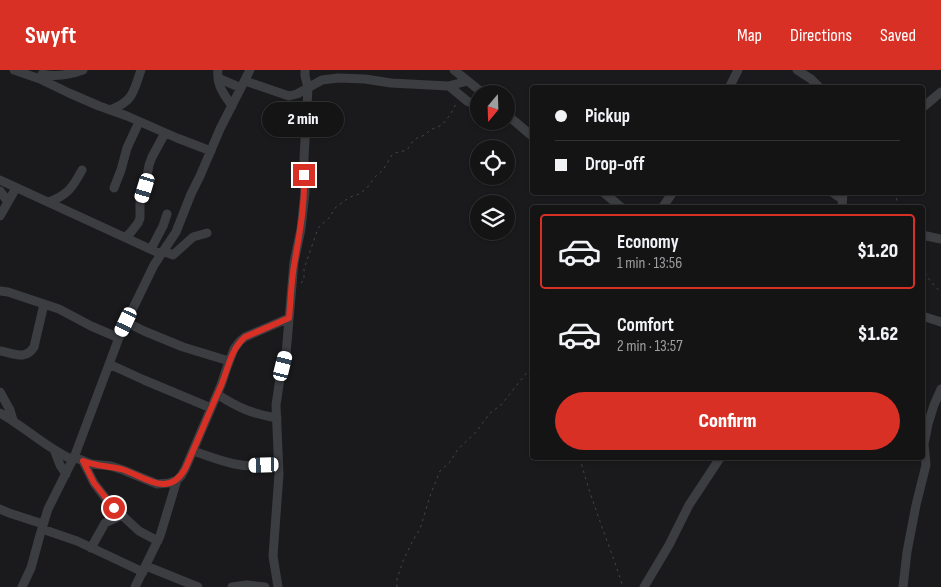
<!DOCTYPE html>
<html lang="en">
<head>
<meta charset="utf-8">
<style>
  body { margin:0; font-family:"Sofia Sans Condensed",sans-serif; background:#1d1d1e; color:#f1f3f6; height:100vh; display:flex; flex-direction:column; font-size:19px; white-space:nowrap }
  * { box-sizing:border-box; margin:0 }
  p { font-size:16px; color:#9d9ea0 }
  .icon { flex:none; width:28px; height:28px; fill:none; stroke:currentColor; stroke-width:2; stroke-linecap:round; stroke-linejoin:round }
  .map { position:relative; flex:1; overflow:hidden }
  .sheet { position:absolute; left:530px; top:135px; width:395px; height:255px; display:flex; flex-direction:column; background:#141415; border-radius:5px; box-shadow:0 1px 4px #0004,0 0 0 1px #333334 }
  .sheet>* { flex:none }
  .hud { position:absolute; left:530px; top:15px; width:395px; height:110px; border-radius:5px; box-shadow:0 1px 4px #0004,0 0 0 1px #333334; display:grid; align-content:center; height:110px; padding:0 25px; background:#141415 }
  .needle { width:32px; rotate:199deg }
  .tools { position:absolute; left:470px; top:15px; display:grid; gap:10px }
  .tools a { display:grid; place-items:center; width:45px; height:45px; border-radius:50%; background:#141415; box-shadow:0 1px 4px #0004,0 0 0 1px #333334; font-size:25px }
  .end { position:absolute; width:22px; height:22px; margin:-11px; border:6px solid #d93025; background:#fff; box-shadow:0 0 0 2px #fff }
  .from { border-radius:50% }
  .bubble { position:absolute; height:35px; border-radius:18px; background:#141415; box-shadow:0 1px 4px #0004,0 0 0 1px #333334; font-size:16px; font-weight:800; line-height:35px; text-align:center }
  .car { position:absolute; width:15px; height:30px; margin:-15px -8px; border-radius:6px; box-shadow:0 0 4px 1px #0007; background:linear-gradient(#fff 24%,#345 0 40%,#fff 0 76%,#345 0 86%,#fff 0) }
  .hud b { display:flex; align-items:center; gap:18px; height:48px; font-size:19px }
  .hud b+b { border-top:1px solid #333334 }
  .hud i { width:12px; height:12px; background:#f1f3f6 }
  ul { padding:9px 0 0; list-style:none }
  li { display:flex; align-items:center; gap:15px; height:75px; margin:0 10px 8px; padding:0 15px; border:2px solid transparent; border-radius:5px }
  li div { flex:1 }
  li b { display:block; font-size:19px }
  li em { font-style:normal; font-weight:800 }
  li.active { border-color:#d93025 }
  li>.icon { width:45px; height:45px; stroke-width:1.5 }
  .cta { display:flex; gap:10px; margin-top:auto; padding:10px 25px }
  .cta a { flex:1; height:58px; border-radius:30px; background:#d93025; color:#fff; font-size:20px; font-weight:800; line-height:58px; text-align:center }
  header { display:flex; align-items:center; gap:30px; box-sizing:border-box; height:70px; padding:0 25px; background:#d93025; color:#fff }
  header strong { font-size:24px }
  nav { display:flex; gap:28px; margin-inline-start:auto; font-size:18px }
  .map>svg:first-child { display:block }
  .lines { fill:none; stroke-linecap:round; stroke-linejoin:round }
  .path { stroke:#424448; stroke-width:1; stroke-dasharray:2.5 4; stroke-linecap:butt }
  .minor { stroke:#3c3d41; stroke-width:9 }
  .route { stroke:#d93025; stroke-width:6 }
</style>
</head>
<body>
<header>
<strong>Swyft</strong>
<nav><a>Map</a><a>Directions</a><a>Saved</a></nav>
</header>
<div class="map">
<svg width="941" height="517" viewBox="0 0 941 517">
  <rect width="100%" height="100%" fill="#1a1a1c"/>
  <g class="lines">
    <path class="path" d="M894 122 897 130 898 138
      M922 197 928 208 941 223
      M301 213 304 210V199L317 161 319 157 329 148 336 137 350 127 359 124 367 118 374 108 383 100 392 85 395 83 407 80 413 71 417 68 425 65 430 60 442 55 450 45 457 32
      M580 388C591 432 609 473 623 517
      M397 517V509L403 491 413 470 420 459 430 426 440 401 450 392 458 379 476 362 490 343 501 335 532 296"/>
    <path class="minor" d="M14 0 40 9 69 23 99 36 127 46 177 68 211 81
      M218 0C216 15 224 24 232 36
      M454 0 484 24
      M797 0 811 9 820 18
      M42 4C55 7 69 5 83 0
      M218 8 241 18
      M245 11 289 26 297 24 322 10 338 8 365 9 391 13 448 16 468 11
      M449 16 467 31 479 36
      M729 18 738 0
      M922 38 941 22
      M110 40C134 31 133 22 141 0
      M506 44 532 66
      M0 110 161 184
      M114 118 121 100 127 78 139 52
      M0 121 8 132
      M603 122 622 138
      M832 122 842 129
      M48 132C67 126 73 117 82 100
      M662 138 673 122
      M842 138 843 122
      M0 146 16 118
      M922 165 941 169
      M126 167 131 162 138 153 140 148V131L145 118 149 95 152 87 165 63
      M151 179 163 156 167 144
      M163 181 173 185 193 167 207 163
      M0 221 8 222 59 239 91 256 119 268
      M922 246 941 252
      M126 252 144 261 183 277 229 291
      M0 281C14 283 25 291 34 277L44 234
      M109 294 144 310 211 338
      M0 322 10 340 13 350
      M217 324C238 338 253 344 277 348
      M0 343C25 357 46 378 73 390
      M924 374 928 354 934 335 941 319
      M193 381C215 388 238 399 263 395 268 395 273 392 278 390
      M55 382 60 395 66 404
      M74 387 91 394 111 396 123 400 157 414 169 413 177 410 181 406 185 399 221 315 226 300 234 279 240 271 245 267 289 248
      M83 391 94 413 107 430 125 448 139 461 158 471
      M0 439 9 443 43 454
      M42 459 77 471 143 502
      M91 478 105 453 122 445
      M146 496 198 517
      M22 517 31 498 40 465 48 439 75 385 120 265 154 195 176 162 191 124 200 106 220 59 250 0
      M135 517 160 466 177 410
      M232 517 247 515 265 517
      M278 517 273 486 279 404 276 335 280 308 286 284 294 192 301 159 305 122 304 88 308 18 305 6V0
      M644 517 669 475 689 435 720 388
      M903 517 907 482 916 435 926 395 924 374H922"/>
  </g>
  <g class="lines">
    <path class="route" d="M114 438 94 413 83 391C96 396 108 396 121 399 144 406 168 429 185 399 197 372 208 345 220 318 228 300 230 280 245 267L289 248C291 229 291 209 295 190 300 161 305 134 304 105"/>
  </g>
</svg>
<div class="tools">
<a><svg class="needle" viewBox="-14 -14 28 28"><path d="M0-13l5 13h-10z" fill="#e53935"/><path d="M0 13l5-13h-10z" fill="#9d9ea0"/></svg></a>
<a><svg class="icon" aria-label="locate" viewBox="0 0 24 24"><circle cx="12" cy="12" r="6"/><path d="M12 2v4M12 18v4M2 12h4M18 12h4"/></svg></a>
<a><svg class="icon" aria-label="layers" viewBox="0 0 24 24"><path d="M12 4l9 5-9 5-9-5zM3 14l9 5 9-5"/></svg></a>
</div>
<i class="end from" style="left:114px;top:438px"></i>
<i class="end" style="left:304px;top:105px"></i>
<div class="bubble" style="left:262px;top:32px;width:82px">2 min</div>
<i class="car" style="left:145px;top:118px;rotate:197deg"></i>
<i class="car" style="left:126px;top:252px;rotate:205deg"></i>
<i class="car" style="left:283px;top:296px;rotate:14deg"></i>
<i class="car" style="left:264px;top:395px;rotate:268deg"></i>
<div class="hud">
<b><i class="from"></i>Pickup</b>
<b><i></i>Drop-off</b>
</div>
<section class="sheet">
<ul>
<li class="active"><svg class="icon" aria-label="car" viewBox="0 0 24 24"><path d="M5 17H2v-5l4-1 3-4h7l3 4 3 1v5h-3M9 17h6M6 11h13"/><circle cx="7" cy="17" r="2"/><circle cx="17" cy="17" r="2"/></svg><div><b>Economy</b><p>1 min · 13:56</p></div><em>$1.20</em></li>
<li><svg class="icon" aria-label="car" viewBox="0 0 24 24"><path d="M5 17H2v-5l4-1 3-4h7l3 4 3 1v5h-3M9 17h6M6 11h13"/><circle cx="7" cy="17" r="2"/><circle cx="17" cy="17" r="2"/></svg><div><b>Comfort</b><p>2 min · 13:57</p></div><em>$1.62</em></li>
</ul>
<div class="cta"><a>Confirm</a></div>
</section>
</div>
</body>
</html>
